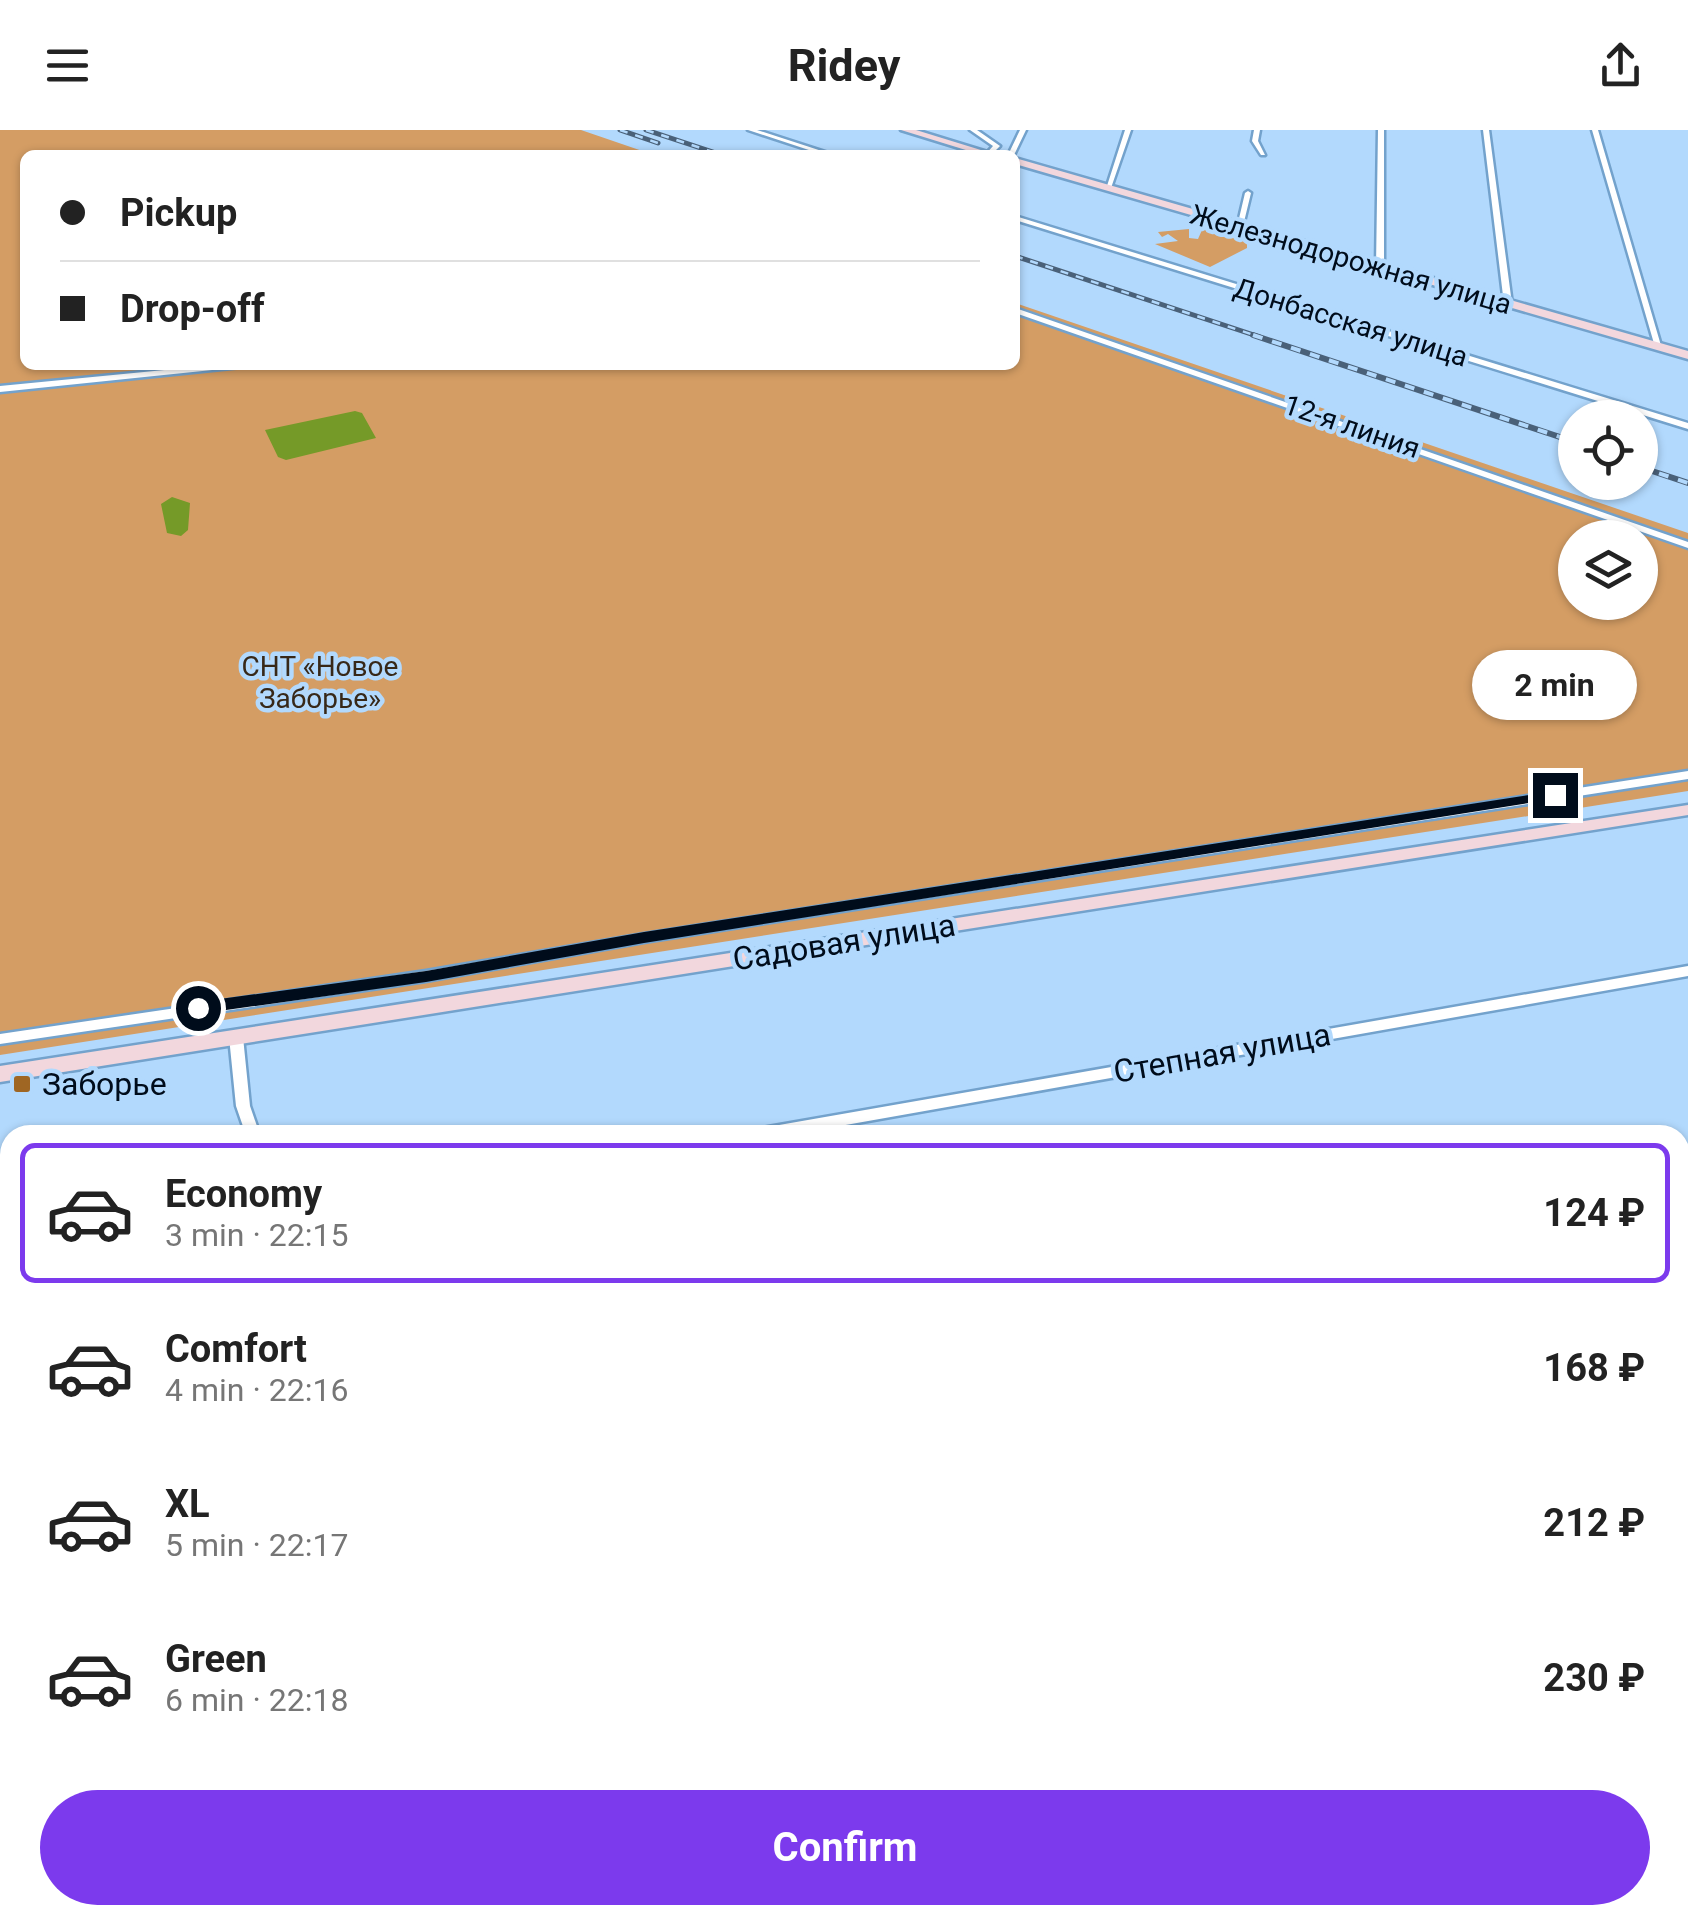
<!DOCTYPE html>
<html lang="en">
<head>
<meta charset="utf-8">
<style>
  body { margin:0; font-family:Roboto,sans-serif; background:#f2f2f2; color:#222; height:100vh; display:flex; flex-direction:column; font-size:38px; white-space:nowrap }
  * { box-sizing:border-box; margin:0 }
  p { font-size:32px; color:#767676 }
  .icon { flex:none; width:55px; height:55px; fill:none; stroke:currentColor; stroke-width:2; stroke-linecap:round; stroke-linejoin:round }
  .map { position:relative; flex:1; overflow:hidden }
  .sheet { position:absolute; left:0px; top:995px; width:1690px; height:800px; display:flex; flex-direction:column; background:#fff; border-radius:30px 30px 0 0; box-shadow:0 2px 8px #0004 }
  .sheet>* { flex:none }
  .banner { position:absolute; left:20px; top:20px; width:1000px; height:220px; border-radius:15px; box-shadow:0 2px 8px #0004; display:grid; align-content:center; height:220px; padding:0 40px; background:#fff }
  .controls { position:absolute; left:1558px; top:270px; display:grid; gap:20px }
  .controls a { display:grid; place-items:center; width:100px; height:100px; border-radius:50%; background:#fff; box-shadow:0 2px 8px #0004; font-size:50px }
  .end { position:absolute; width:45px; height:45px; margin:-22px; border:12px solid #000c1b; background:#fff; box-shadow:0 0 0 5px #fff }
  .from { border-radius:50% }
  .bubble { position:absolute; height:70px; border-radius:35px; background:#fff; box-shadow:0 2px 8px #0004; font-size:32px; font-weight:700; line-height:70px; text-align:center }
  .banner b { display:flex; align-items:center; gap:35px; height:95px; font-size:38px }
  .banner b+b { border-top:2px solid #e0e0e0 }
  .banner i { width:25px; height:25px; background:#222 }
  ul { padding:18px 0 0; list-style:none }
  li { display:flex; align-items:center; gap:30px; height:140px; margin:0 20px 15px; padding:0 20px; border:5px solid transparent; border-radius:15px }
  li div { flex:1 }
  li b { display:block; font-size:38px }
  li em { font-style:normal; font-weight:700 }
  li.on { border-color:#7c3aed }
  li>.icon { width:90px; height:90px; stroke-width:1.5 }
  .primary-button { display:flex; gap:20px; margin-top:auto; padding:20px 40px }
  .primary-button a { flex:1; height:115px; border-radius:60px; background:#7c3aed; color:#fff; font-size:40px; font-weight:700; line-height:115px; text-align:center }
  header { display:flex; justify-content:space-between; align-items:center; height:130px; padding:0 40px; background:#fff; font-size:45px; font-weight:700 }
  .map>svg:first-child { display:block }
  .green { fill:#d49d64; fill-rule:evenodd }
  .water { fill:#759a28 }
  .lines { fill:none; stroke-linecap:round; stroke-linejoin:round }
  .street-casing { stroke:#73a2cc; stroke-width:5 }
  .secondary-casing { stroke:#73a2cc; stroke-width:5 }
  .street { fill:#fff; fill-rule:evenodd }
  .secondary { fill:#f2d7dd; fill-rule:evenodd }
  .rail-far1-casing { stroke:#4a6179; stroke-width:5 }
  .rail-casing { stroke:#4a6179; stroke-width:6 }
  .rail-far1 { stroke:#b2d9fd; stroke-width:2.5; stroke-dasharray:8; stroke-linecap:butt }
  .rail { stroke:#b2d9fd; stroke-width:4; stroke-dasharray:10; stroke-linecap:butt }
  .route { fill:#000c1b }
  .poi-dot { fill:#9f6623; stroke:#b2d9fd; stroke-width:4 }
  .labels { text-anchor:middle; stroke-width:9; stroke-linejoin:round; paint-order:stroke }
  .far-street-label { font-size:28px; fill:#000c1b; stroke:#b2d9fd }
  .far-park-label { font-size:28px; fill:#372818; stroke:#b2d9fd }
  .street-label { font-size:32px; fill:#000c1b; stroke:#b2d9fd }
  .poi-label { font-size:32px; fill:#000c1b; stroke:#b2d9fd; text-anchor:start }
</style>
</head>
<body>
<header><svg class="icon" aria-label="menu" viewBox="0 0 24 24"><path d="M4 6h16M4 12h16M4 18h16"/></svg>Ridey<svg class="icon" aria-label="share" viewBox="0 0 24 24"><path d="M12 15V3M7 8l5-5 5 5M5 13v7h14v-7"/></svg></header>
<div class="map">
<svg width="1688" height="1795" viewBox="0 0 1688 1795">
  <rect width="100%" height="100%" fill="#b2d9fd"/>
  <path class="green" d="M0 0H581L654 25H25V235H1015V173L1688 403V661L0 925ZM1575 408H1640V472H1575Z
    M1206 90 1247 103V118L1210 137 1155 114 1178 111 1168 104 1162 107 1158 102 1189 99V108L1198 109 1202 100 1190 91Z"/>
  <path class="water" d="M355 281 362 283 376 308 286 330 278 327 265 300Z
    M172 367 190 373 188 400 181 406 167 403 161 374Z"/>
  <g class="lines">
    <g class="street-casing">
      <path id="street" d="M748 0H757L834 25H824Z
        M970 0H977L1000 16 991 25H985L993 16Z
        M1020 0H1026L1014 25H1008Z
        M1125 0H1131L1111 58 1106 59Z
        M1254 0H1260L1258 11 1265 25H1261L1252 11Z
        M1378 0H1384V137L1380 139 1376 137Z
        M1483 0H1489L1512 174 1508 176 1504 174Z
        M1592 0H1598L1662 219 1655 217Z
        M1248 61 1251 63 1243 96 1237 97 1245 63Z
        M1015 86 1688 293V299L1015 90Z
        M1015 178 1688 412V418L1015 183Z
        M216 235H245L241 237 0 262V256Z
        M1688 641V649L644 812 426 851 0 914V904L426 841 644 804Z
        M1688 836V846L789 1005H750L752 1001 757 999Z
        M236 902 243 907 250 976 260 1005H246L236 976 229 907Z
        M1688 1062V1074L1680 1076V1064Z
        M1688 1347V1363L1680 1365V1349Z
        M1688 1735V1755L1680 1758V1738Z
        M865 1785H887L890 1795H868Z
        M1507 1785H1556L1553 1793 1546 1795H1498L1501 1787Z"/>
    </g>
    <g class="secondary-casing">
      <path id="secondary" d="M901 0H916L997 25H982Z
        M1015 28 1688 221V229L1015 34Z
        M1688 675V685L0 952V936Z"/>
    </g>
    <use href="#street" class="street"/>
    <use href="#secondary" class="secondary"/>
    <g class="rail-far1-casing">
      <path id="rail-far1" d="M620 0 658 13
        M646 0 722 25
        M1015 126 1260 207"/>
    </g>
    <g class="rail-casing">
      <path id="rail" d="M1253 205 1575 312
        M1640 337 1688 353"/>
    </g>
    <use href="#rail-far1" class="rail-far1"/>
    <use href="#rail" class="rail"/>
  </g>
  <path class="route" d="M1555 661 1562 665 1560 668 644 813 426 852 198 884 189 878 198 872 426 841 644 802Z"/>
  <rect class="poi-dot" x="12" y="944" width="20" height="20" rx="5"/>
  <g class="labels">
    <g class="far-street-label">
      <text transform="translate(1351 129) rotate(16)" y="10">Железнодорожная улица</text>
      <text transform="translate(1351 192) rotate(17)" y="10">Донбасская улица</text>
      <text transform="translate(1352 296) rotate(19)" y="10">12-я линия</text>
    </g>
    <g class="far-park-label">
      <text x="320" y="546">СНТ «Новое<tspan x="320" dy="32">Заборье»</tspan></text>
    </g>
    <g class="street-label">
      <text transform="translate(844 812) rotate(-9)" y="11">Садовая улица</text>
      <text transform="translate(1222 923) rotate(-10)" y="11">Степная улица</text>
    </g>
    <g class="poi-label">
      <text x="42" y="965">Заборье</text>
    </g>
  </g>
</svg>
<div class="controls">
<a><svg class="icon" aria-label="locate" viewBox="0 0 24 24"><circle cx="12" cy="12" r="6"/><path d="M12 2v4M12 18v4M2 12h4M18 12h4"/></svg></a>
<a><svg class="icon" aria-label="layers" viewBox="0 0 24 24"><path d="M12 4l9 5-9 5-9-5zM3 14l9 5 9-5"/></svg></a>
</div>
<i class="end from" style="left:198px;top:878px"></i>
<i class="end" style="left:1555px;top:665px"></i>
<div class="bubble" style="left:1472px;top:520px;width:165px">2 min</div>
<div class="banner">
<b><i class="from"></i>Pickup</b>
<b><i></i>Drop-off</b>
</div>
<section class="sheet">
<ul>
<li class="on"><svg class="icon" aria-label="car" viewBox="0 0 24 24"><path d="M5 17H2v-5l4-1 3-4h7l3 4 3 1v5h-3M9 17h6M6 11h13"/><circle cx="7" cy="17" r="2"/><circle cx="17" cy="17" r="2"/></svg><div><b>Economy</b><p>3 min · 22:15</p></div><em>124 ₽</em></li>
<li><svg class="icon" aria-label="car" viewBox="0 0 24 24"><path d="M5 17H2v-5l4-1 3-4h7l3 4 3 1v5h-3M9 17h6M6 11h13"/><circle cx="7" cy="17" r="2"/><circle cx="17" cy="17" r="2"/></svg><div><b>Comfort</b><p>4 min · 22:16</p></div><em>168 ₽</em></li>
<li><svg class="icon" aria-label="car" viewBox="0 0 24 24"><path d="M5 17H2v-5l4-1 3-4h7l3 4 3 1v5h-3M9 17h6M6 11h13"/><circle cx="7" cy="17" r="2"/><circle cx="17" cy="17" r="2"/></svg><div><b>XL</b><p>5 min · 22:17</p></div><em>212 ₽</em></li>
<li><svg class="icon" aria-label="car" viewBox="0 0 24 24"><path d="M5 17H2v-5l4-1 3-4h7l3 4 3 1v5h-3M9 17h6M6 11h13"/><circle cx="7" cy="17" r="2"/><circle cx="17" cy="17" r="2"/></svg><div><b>Green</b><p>6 min · 22:18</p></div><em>230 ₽</em></li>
</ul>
<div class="primary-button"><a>Confirm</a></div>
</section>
</div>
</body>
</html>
